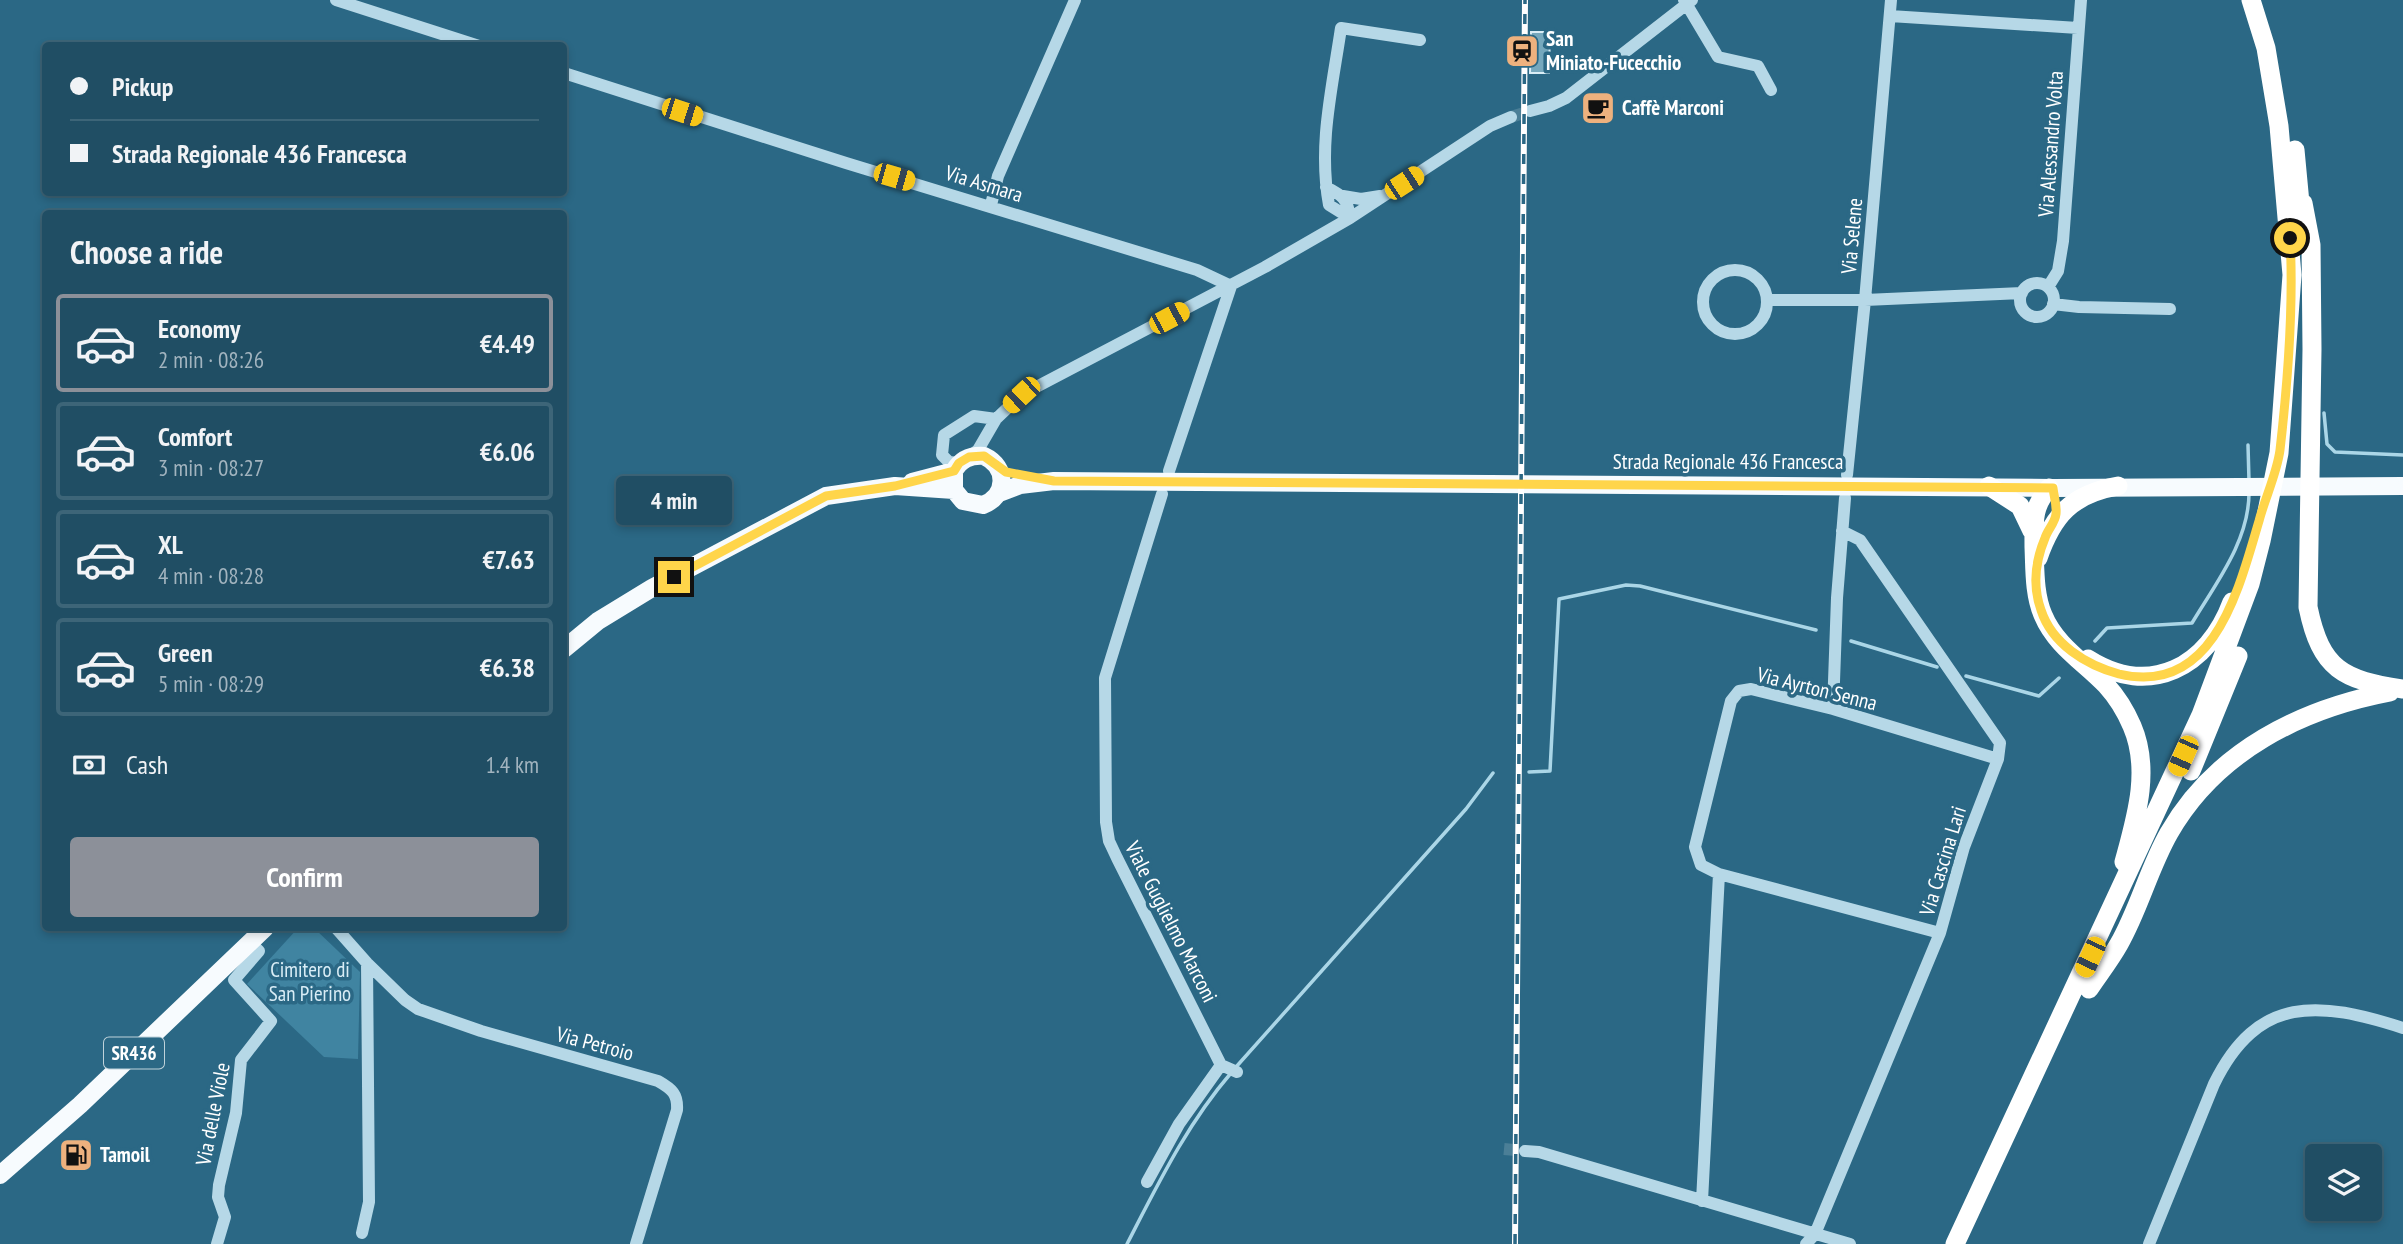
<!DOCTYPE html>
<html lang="en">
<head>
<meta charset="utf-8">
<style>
  body { margin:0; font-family:"PT Sans Narrow",sans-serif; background:#28556a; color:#f1f3f6; height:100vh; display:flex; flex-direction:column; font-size:26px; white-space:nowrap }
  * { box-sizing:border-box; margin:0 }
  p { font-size:23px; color:#a2b4bf }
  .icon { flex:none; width:38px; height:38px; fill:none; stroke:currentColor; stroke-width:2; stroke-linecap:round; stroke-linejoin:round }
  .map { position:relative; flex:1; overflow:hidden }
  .panel { position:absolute; left:42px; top:210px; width:525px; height:721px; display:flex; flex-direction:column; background:#204e64; border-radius:7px; box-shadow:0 4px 10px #0003,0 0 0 2px #3d6578 }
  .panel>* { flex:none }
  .guide { position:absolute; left:42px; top:42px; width:525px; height:154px; border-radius:7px; box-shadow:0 4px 10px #0003,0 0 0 2px #3d6578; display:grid; align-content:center; height:154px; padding:0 28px; background:#204e64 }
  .tools { position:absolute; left:2305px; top:1144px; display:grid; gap:14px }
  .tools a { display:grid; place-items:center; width:77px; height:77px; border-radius:7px; background:#204e64; box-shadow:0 4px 10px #0003,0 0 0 2px #3d6578; font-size:35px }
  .end { position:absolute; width:32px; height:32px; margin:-16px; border:9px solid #ffd54a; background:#111; box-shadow:0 0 0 4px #111 }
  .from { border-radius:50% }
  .bubble { position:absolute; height:49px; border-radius:7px; background:#204e64; box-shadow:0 4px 10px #0003,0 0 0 2px #3d6578; font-size:23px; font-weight:700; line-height:49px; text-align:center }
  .car { position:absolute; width:21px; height:42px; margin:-21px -10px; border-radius:9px; box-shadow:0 0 5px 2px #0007; background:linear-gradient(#f5c518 24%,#345 0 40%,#f5c518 0 76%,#345 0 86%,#f5c518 0) }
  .guide b { display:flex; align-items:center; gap:24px; height:66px; font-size:26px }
  .guide b+b { border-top:2px solid #3d6578 }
  .guide i { width:18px; height:18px; background:#f1f3f6 }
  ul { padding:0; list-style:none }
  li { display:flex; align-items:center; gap:21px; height:98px; margin:0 14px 10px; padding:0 14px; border:4px solid #3d6578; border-radius:7px }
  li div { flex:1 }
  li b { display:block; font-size:26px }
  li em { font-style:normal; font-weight:700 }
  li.on { border-color:#8c9099 }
  li>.icon { width:63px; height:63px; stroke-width:1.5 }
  h2 { padding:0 28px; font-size:32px; line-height:84px }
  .pay { display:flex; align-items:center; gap:18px; height:77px; padding:0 28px; font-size:26px }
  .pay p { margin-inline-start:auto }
  .cta { display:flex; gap:14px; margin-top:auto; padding:14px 28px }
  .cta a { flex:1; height:80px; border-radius:7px; background:#8c9099; color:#fff; font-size:28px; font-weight:700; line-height:80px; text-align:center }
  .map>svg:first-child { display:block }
  .green { fill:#4084a1 }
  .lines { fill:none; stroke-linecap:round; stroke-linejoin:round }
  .stream { stroke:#abd6e7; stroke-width:3.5 }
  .building { fill:#76a8bd; stroke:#d9edf6; stroke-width:2 }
  .minor-tunnel { stroke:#4b7f97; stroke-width:12; stroke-dasharray:12 6; stroke-linecap:butt }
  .minor { stroke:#b6d8e7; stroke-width:12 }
  .major { stroke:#f7fbfe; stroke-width:18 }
  .highway { stroke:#fff; stroke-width:19 }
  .rail-casing { stroke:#fff; stroke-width:6 }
  .rail { stroke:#2b6885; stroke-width:3.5; stroke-dasharray:10; stroke-linecap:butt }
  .route { stroke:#ffd54a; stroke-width:9 }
  .labels { text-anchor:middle; stroke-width:7; stroke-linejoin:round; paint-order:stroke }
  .shield { fill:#2b6885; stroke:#bfd2da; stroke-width:2 }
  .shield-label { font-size:19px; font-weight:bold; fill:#fff }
  .poi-label { font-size:21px; font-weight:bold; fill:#fff; stroke:#2b6885; text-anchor:start }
  .street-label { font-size:21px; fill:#fff; stroke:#2b6885 }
  .park-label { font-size:21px; fill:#d9edf6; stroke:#2b6885 }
</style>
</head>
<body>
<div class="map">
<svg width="2403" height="1244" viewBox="0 0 2403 1244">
  <rect width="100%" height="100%" fill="#2b6885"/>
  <path class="green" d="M298 928H314L360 972 358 1059 324 1057 247 984Z"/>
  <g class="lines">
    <path class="stream" d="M2324 413 2327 444 2335 452 2403 455
      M2248 445 2249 481
      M1851 641 1937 667
      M2095 641 2107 628 2192 623C2216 583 2249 541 2249 493
      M1966 676 2039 696 2059 678
      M1529 772 1550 771 1559 599 1626 585 1640 586 1816 630
      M1236 1067 1466 809 1493 773
      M1127 1244C1158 1184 1187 1124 1231 1073"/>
  </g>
  <path class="building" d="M1531 32H1550L1549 73H1530Z"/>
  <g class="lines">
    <path class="minor-tunnel" d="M1511 117 1530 111
      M1504 1149 1525 1151"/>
    <path class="minor" d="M336 0 479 46
      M1684 0 1718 57 1758 66 1771 90
      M1890 16 2078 28
      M564 73 846 163 1197 270 1231 286 1169 471
      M1530 111 1549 106 1566 98 1692 0
      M1326 187C1342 195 1348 199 1350 218
      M1343 196 1361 199 1380 196
      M991 205 998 176 1075 0
      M1350 218 1329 205C1318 145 1332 89 1341 28L1420 40
      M1703 302a32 32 0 1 1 64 0a32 32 0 1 1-64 0Z
      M2020 300a17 17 0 1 1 34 0a17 17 0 1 1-34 0Z
      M2048 287 2058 271 2063 241 2081 0
      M1767 300H1865L2022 293
      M2053 304 2079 307 2170 309
      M969 457 978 450 996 419 1021 395 1265 267 1350 218 1490 126 1511 117
      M959 463 949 462 942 455 944 435 974 416 996 419
      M1847 475 1865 300 1891 0
      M1162 494 1105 678 1106 822 1109 841 1117 858 1221 1065
      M1833 709 1837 598 1845 498
      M336 928 367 963 405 1000 418 1009 481 1031 658 1081C672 1089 678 1094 677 1110L636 1244
      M1940 933 1719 874 1701 865 1695 847 1731 701 1739 691 1751 689 1833 709 1998 759
      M1221 1065 1237 1072
      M1525 1151 1539 1152 1850 1244
      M1147 1182 1179 1124 1221 1065
      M1702 1201 1719 874
      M362 1233 369 1202 367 963
      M217 1244 225 1217 218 1197 219 1185 236 1113 241 1060 271 1021 234 980 259 951 250 942
      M1806 1244 1815 1234 1940 933 1964 847 1998 759 2000 743 1860 540 1842 531
      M2149 1244 2214 1084C2258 994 2319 1001 2403 1028"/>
    <path class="major" d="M912 482 954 471C961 459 970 455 984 456 1008 467 1007 496 983 505L963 501 954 490V471
      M999 493 1020 485 1054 481 2053 488 2403 486
      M564 649 598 621 652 588 826 496 895 486 954 490
      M0 1175 80 1105 265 928"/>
    <path class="highway" d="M2295 150 2301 214
      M2303 203 2311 245 2312 349 2308 607C2321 670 2343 680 2403 689
      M1989 486 2020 506 2032 531
      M2049 488C2032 507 2034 522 2034 547 2035 569 2034 594 2043 615 2056 646 2084 662 2106 685 2117 697 2126 712 2132 726 2151 770 2136 818 2124 862
      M2038 558C2053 515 2072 494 2118 486
      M2088 659C2150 698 2208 667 2232 602
      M2191 771 2238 656
      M2089 989C2099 974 2110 960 2119 944 2139 909 2149 868 2169 833 2216 751 2301 709 2390 692
      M1955 1244 2201 715 2250 584 2261 541 2279 453 2292 275 2279 126 2266 48 2251 0"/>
    <g class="rail-casing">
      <path id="rail" d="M1515 1244 1525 0"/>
    </g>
    <use href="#rail" class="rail"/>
  </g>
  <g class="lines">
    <path class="route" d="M674 577 826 496 895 486 954 471 959 463 969 457 984 456 1006 472 1054 481 2053 488C2054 497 2057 505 2056 514 2055 523 2048 529 2045 538 2035 562 2032 585 2041 610 2052 644 2086 665 2119 674 2214 697 2239 588 2259 521 2265 498 2277 473 2280 450 2288 380 2294 308 2290 238"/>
  </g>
  <defs>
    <g id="station-square" transform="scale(1.75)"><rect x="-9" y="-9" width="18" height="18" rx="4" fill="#edb17e" stroke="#2b6885"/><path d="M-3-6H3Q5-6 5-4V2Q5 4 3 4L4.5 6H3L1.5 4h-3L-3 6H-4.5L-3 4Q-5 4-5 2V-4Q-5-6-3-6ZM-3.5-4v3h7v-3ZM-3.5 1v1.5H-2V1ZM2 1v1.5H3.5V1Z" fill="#111"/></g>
    <g id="cafe-square" transform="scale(1.75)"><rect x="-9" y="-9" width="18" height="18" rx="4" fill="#edb17e" stroke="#2b6885"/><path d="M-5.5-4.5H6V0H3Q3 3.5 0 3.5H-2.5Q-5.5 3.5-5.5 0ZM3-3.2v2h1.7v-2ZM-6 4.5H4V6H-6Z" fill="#111"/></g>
    <g id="fuel-square" transform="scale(1.75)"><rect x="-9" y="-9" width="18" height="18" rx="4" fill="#edb17e" stroke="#2b6885"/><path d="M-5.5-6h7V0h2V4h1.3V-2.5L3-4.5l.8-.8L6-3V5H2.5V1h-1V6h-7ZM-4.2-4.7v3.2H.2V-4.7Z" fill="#111"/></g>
  </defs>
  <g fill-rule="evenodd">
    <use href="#station-square" x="1522" y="51"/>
    <use href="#cafe-square" x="1598" y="108"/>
    <use href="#fuel-square" x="76" y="1155"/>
  </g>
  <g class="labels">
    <rect class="shield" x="104" y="1037.5" width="60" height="31" rx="5"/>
    <g class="shield-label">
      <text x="134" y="1060">SR436</text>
    </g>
    <g class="poi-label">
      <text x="1546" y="46">San<tspan x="1546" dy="24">Miniato-Fucecchio</tspan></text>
      <text x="1622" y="115">Caffè Marconi</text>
      <text x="100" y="1162">Tamoil</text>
    </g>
    <g class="street-label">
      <text transform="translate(2051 144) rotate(-86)" y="7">Via Alessandro Volta</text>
      <text transform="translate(984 184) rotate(17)" y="7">Via Asmara</text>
      <text transform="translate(1852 236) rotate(-85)" y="7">Via Selene</text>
      <text x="1728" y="469">Strada Regionale 436 Francesca</text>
      <text transform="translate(1817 689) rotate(14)" y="7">Via Ayrton Senna</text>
      <text transform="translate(1943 861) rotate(-73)" y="7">Via Cascina Lari</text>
      <text transform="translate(1171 922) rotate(63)" y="7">Viale Guglielmo Marconi</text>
      <text transform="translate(595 1044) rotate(15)" y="7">Via Petroio</text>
      <text transform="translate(213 1114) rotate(-79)" y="7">Via delle Viole</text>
    </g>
    <g class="park-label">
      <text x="310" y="977">Cimitero di<tspan x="310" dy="24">San Pierino</tspan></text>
    </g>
  </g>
</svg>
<div class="tools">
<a><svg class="icon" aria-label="layers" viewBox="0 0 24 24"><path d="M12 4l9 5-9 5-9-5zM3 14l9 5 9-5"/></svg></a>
</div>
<i class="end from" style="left:2290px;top:238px"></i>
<i class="end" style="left:674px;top:577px"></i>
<div class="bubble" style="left:616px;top:476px;width:116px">4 min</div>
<i class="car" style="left:682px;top:112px;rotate:108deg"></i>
<i class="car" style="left:894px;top:177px;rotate:106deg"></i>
<i class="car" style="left:1404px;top:183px;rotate:57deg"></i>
<i class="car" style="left:1169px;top:318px;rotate:62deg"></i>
<i class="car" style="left:1021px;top:395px;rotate:227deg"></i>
<i class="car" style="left:2183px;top:756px;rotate:204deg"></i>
<i class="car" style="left:2090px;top:957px;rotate:205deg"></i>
<div class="guide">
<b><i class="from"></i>Pickup</b>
<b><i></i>Strada Regionale 436 Francesca</b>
</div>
<section class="panel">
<h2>Choose a ride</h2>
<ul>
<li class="on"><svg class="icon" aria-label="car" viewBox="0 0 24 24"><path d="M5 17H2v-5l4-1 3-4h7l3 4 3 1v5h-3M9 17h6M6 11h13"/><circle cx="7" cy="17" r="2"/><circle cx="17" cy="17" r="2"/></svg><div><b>Economy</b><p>2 min · 08:26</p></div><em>€4.49</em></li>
<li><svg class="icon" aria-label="car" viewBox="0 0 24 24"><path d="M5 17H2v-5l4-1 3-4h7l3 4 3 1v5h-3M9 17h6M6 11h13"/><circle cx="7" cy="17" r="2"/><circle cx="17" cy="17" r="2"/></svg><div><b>Comfort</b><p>3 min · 08:27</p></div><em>€6.06</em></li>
<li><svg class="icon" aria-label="car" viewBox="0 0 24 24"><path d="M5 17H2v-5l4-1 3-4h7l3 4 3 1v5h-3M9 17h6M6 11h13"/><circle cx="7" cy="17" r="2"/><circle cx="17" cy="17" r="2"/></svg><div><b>XL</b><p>4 min · 08:28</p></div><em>€7.63</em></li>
<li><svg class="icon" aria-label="car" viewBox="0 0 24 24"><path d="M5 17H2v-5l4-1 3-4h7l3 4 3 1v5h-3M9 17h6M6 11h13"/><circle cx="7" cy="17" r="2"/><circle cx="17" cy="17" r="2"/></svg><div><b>Green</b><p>5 min · 08:29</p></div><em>€6.38</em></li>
</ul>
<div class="pay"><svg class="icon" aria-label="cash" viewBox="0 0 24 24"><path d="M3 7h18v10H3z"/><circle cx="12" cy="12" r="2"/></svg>Cash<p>1.4 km</p></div>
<div class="cta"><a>Confirm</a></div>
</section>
</div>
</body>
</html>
